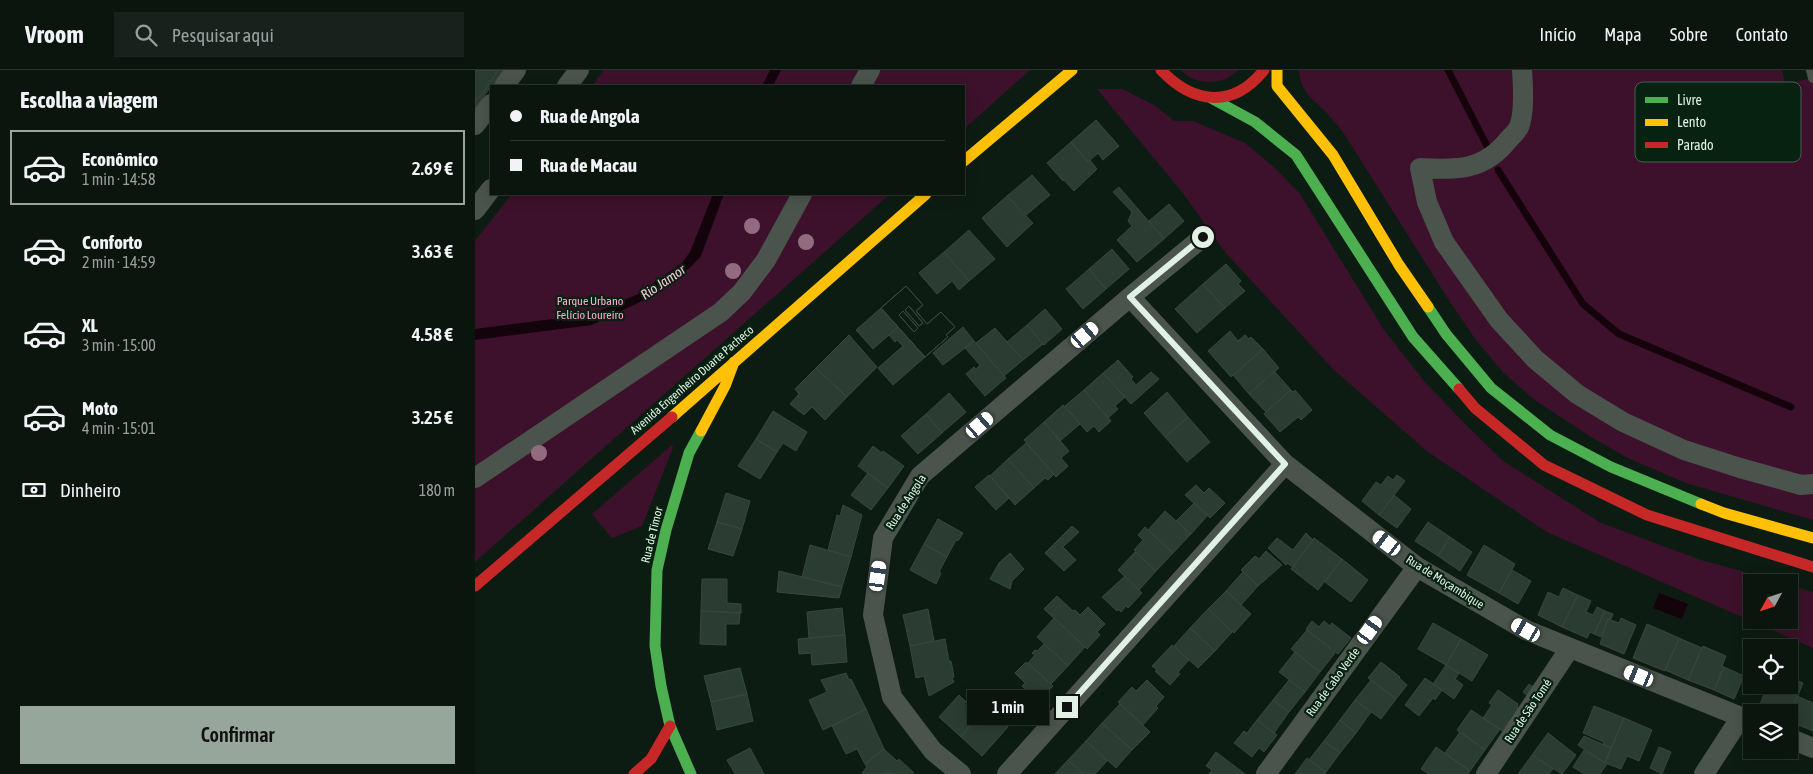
<!DOCTYPE html>
<html lang="pt">
<head>
<meta charset="utf-8">
<style>
  body { margin:0; font-family:"Asap Condensed",sans-serif; background:#18221c; color:#f1f3f6; height:100vh; display:flex; flex-direction:column; font-size:19px; white-space:nowrap }
  * { box-sizing:border-box; margin:0 }
  p { font-size:16px; color:#999f9e }
  .icon { flex:none; width:28px; height:28px; fill:none; stroke:currentColor; stroke-width:2; stroke-linecap:round; stroke-linejoin:round }
  .map { position:relative; flex:1; overflow:hidden }
  .side { display:flex; flex-direction:column; background:#0a150e; width:475px }
  .side>* { flex:none }
  .banner { position:absolute; left:15px; top:15px; width:475px; height:110px; border-radius:0px; box-shadow:0 2px 12px #0003,0 0 0 1px #2a342e; display:grid; align-content:center; height:110px; padding:0 20px; background:#0a150e }
  .needle { width:32px; rotate:230deg }
  .controls { position:absolute; left:1268px; top:504px; display:grid; gap:10px }
  .controls a { display:grid; place-items:center; width:55px; height:55px; border-radius:0px; background:#0a150e; box-shadow:0 2px 12px #0003,0 0 0 1px #2a342e; font-size:25px }
  .end { position:absolute; width:22px; height:22px; margin:-11px; border:6px solid #e1f1e4; background:#111; box-shadow:0 0 0 2px #111 }
  .from { border-radius:50% }
  .bubble { position:absolute; height:35px; border-radius:0px; background:#0a150e; box-shadow:0 2px 12px #0003,0 0 0 1px #2a342e; font-size:16px; font-weight:600; line-height:35px; text-align:center }
  .car { position:absolute; width:15px; height:30px; margin:-15px -8px; border-radius:6px; box-shadow:0 0 4px 1px #0007; background:linear-gradient(#fff 24%,#345 0 40%,#fff 0 76%,#345 0 86%,#fff 0) }
  .banner b { display:flex; align-items:center; gap:18px; height:48px; font-size:19px }
  .banner b+b { border-top:1px solid #2a342e }
  .banner i { width:12px; height:12px; background:#f1f3f6 }
  ul { padding:0; list-style:none }
  li { display:flex; align-items:center; gap:15px; height:75px; margin:0 10px 8px; padding:0 10px; border:2px solid transparent; border-radius:0px }
  li div { flex:1 }
  li b { display:block; font-size:19px }
  li em { font-style:normal; font-weight:600 }
  li.active { border-color:#97a69a }
  li>.icon { width:45px; height:45px; stroke-width:1.5 }
  h2 { padding:0 20px; font-size:22px; line-height:60px }
  .pay { display:flex; align-items:center; gap:12px; height:55px; padding:0 20px; font-size:19px }
  .pay p { margin-inline-start:auto }
  .button { display:flex; gap:10px; margin-top:auto; padding:10px 20px }
  .button a { flex:1; height:58px; border-radius:0px; background:#97a69a; color:#111; font-size:20px; font-weight:600; line-height:58px; text-align:center }
  header { display:flex; align-items:center; gap:30px; box-sizing:border-box; height:70px; padding:0 25px; background:#0a150e; border-bottom:1px solid #2a342e }
  header strong { font-size:24px }
  nav { display:flex; gap:28px; margin-inline-start:auto; font-size:18px }
  .search { width:350px; height:45px; background:#18221c; display:flex; align-items:center; gap:12px; box-sizing:border-box; padding:0 18px; border-radius:0px; color:#999f9e; font-size:19px }
  main { display:flex; flex:1; min-height:0 }
  .map>svg:first-child { display:block }
  .green { fill:#3d112b }
  .water { fill:#15030c }
  .lines { fill:none; stroke-linecap:round; stroke-linejoin:round }
  .stream { stroke:#15030c; stroke-width:7 }
  .building { fill:#2b3d32; stroke:#39463d; fill-rule:evenodd }
  .lane { stroke:#4a544d; stroke-width:10 }
  .street { stroke:#4a544d; stroke-width:20 }
  .fast { stroke:#4caf50; stroke-width:11 }
  .slow { stroke:#ffc107; stroke-width:11 }
  .jam { stroke:#c62828; stroke-width:11 }
  .tree { fill:#926c7e }
  .route { stroke:#e1f1e4; stroke-width:6 }
  .labels { text-anchor:middle; stroke-width:4.5; stroke-linejoin:round; paint-order:stroke }
  .park-label { font-size:12px; fill:#feadd6; stroke:#072210 }
  .street-label { font-size:12px; fill:#e1f1e4; stroke:#072210 }
  .water-label { font-size:14px; font-style:italic; fill:#fec0de; stroke:#072210 }
  .key { fill:#072210; stroke:#486050; stroke-width:1 }
  .key-label { font-size:14px; fill:#e1f1e4 }
</style>
</head>
<body>
<header>
<strong>Vroom</strong>
<div class="search"><svg class="icon" aria-label="search" viewBox="0 0 24 24"><circle cx="10" cy="10" r="6"/><path d="M15 15l6 6"/></svg>Pesquisar aqui</div>
<nav><a>Início</a><a>Mapa</a><a>Sobre</a><a>Contato</a></nav>
</header>
<main>
<section class="side">
<h2>Escolha a viagem</h2>
<ul>
<li class="active"><svg class="icon" aria-label="car" viewBox="0 0 24 24"><path d="M5 17H2v-5l4-1 3-4h7l3 4 3 1v5h-3M9 17h6M6 11h13"/><circle cx="7" cy="17" r="2"/><circle cx="17" cy="17" r="2"/></svg><div><b>Econômico</b><p>1 min · 14:58</p></div><em>2.69 €</em></li>
<li><svg class="icon" aria-label="car" viewBox="0 0 24 24"><path d="M5 17H2v-5l4-1 3-4h7l3 4 3 1v5h-3M9 17h6M6 11h13"/><circle cx="7" cy="17" r="2"/><circle cx="17" cy="17" r="2"/></svg><div><b>Conforto</b><p>2 min · 14:59</p></div><em>3.63 €</em></li>
<li><svg class="icon" aria-label="car" viewBox="0 0 24 24"><path d="M5 17H2v-5l4-1 3-4h7l3 4 3 1v5h-3M9 17h6M6 11h13"/><circle cx="7" cy="17" r="2"/><circle cx="17" cy="17" r="2"/></svg><div><b>XL</b><p>3 min · 15:00</p></div><em>4.58 €</em></li>
<li><svg class="icon" aria-label="car" viewBox="0 0 24 24"><path d="M5 17H2v-5l4-1 3-4h7l3 4 3 1v5h-3M9 17h6M6 11h13"/><circle cx="7" cy="17" r="2"/><circle cx="17" cy="17" r="2"/></svg><div><b>Moto</b><p>4 min · 15:01</p></div><em>3.25 €</em></li>
</ul>
<div class="pay"><svg class="icon" aria-label="cash" viewBox="0 0 24 24"><path d="M3 7h18v10H3z"/><circle cx="12" cy="12" r="2"/></svg>Dinheiro<p>180 m</p></div>
<div class="button"><a>Confirmar</a></div>
</section>
<div class="map">
<svg width="1338" height="704" viewBox="0 0 1338 704">
  <rect width="100%" height="100%" fill="#0d1c12"/>
  <path class="green" d="M129 0H555L489 59V16H117Z
    M706 0H763C748 16 720 16 706 0Z
    M824 0H1307L1310 14 1338 8V450L1211 413 1153 388 1116 367 1061 331 1028 302 1001 270 975 232 868 62C862 55 856 47 849 40 836 28 825 20 824 0Z
    M622 19H647L679 35 699 51H718L770 73 800 98 825 124 909 260 949 311 991 355 1028 391 1126 453 1226 490 1306 512H1276V550H1314V515L1338 522V578L1072 462 953 382 859 300 750 182 707 122Z
    M37 124H415L0 492V171Z
    M197 375 198 378 167 456 137 468 117 444Z"/>
  <path class="water" d="M295 0H306L298 16H287Z
    M238 124H249L226 186 216 197 171 229 117 255 0 270V259L117 244 163 224 207 193 215 182Z
    M1184 523 1213 534 1207 549 1178 538Z"/>
  <g class="lines">
    <path class="stream" d="M973 0 1012 76
      M1023 100 1108 234 1144 264 1316 337"/>
  </g>
  <path class="building" d="M0 0H23L8 23 0 31Z
    M23 0H28L0 38V31L8 23Z
    M621 50 644 76 628 90 623 83 613 92 596 72Z
    M596 72 613 92 615 90 622 99 599 121 589 110 588 111 572 93Z
    M557 105 575 125 550 146 532 126Z
    M644 117 689 169 662 192 642 170 657 156 653 151 657 142 638 122Z
    M532 126 558 153 532 177 507 148Z
    M694 134 709 151 689 169 674 151Z
    M494 160 520 189 494 211 469 182Z
    M637 179 654 199 631 219 614 199Z
    M469 182 494 211 484 220 477 211 462 224 444 203Z
    M751 194 766 211 763 214 770 221 750 238 728 214Z
    M614 199 631 219 608 239 591 219Z
    M728 214 750 238 722 263 700 239Z
    M431 216 448 235 441 241 452 254 466 242 480 257 471 265 473 267 450 287 406 238ZM434 236 448 253 444 256 430 240ZM428 241 443 258 439 262 424 245Z
    M431 216 448 235 441 241 452 254 466 242 480 257 471 265 473 267 450 287 406 238Z
    M434 236 448 253 444 256 430 240Z
    M406 238 423 257 398 279 381 260Z
    M570 239 587 259 569 275 552 255Z
    M428 241 443 258 439 262 424 245Z
    M552 255 568 274 548 290 532 272Z
    M423 257 450 287 418 315 403 298 428 276 422 270 420 272 414 265Z
    M488 257 499 271 468 295 458 283Z
    M520 258 548 290 529 306 501 273Z
    M755 261 763 271 770 265 774 269 776 267 788 279 756 307 733 281Z
    M374 265 402 297 372 327 341 298Z
    M499 271 531 308 510 326 491 304 499 297 501 299 505 295 490 278Z
    M788 279 804 298 774 324 758 305Z
    M643 290 658 307 656 309 661 315 676 302 684 309 656 334 628 303Z
    M341 298 372 327 350 350 337 337 329 345 315 334 324 324 320 319Z
    M799 301 816 320 791 342 774 324Z
    M628 303 650 327 640 336 643 339 633 348 609 320Z
    M609 320 636 351 624 362 619 356 612 362 590 336Z
    M816 320 818 322 820 320 837 340 826 350 823 347 805 362 789 344Z
    M692 322 713 347 690 367 669 343Z
    M474 323 491 342 467 363 451 344Z
    M588 335 605 354 585 371 569 352Z
    M298 341 332 362 321 381 308 373 302 382 281 369Z
    M451 344 467 363 443 384 426 366Z
    M713 347 735 372 712 392 690 367Z
    M569 352 594 381 586 388 593 396 581 407 549 370Z
    M281 369 302 382 285 409 263 396Z
    M551 373 579 404 573 410 570 408 559 418 533 389Z
    M398 376 407 383 408 381 429 396 413 418 383 396Z
    M533 389 559 418 540 435 515 406Z
    M393 403 413 418 396 440 376 425Z
    M514 405 534 428 521 440 500 417Z
    M922 405 930 411 904 445 887 431 901 412 906 415 913 406 918 410Z
    M721 415 729 423 734 418 750 433 735 448 710 425Z
    M251 423 275 431 267 459 242 452Z
    M919 425 936 439 922 458 904 445Z
    M719 433 733 445 716 464 701 451Z
    M368 435 387 445 376 487 353 480 362 445 365 446Z
    M690 441 716 464 698 483 673 460Z
    M463 449 488 463 483 471 481 470 472 487 449 474Z
    M242 452 267 459 258 486 233 479Z
    M953 452 975 467 963 486 940 471Z
    M597 456 604 462 588 477 601 490 589 501 570 483Z
    M670 457 698 483 681 501 659 480 668 470 663 465Z
    M831 463 838 470 818 497 812 493 811 495 793 478 802 468 818 480Z
    M975 467 997 482 985 501 963 486Z
    M839 468 867 489 843 520 816 499Z
    M449 474 472 487 464 502 466 503 461 514 435 500Z
    M335 475 376 487 367 517 327 507Z
    M1009 475 1040 494 1024 523 992 505Z
    M791 481 807 495 783 516 766 500 780 486 784 489Z
    M660 482 681 501 664 520 643 500Z
    M535 483 549 499 537 511 535 519 515 509 524 493Z
    M867 489 893 510 876 532 850 512Z
    M1037 500 1056 511 1043 534 1024 523Z
    M304 501 367 517 364 528 302 522Z
    M768 502 783 516 766 535 751 521Z
    M650 506 667 523 653 538 651 536 646 542 643 539 642 541 627 527Z
    M227 509H252V533L266 534V543L226 541Z
    M1088 518 1103 525 1087 557 1063 545 1073 522 1084 527Z
    M751 521 776 544 759 563 733 539Z
    M1103 525 1116 531 1111 542 1118 545 1122 537 1130 541 1119 564 1115 562 1112 568 1087 557Z
    M582 526 598 541 600 540 605 545 613 537 630 554 622 562 625 565 612 579 569 539Z
    M367 538 370 565 334 568 332 542Z
    M453 539 459 571 435 576 428 545Z
    M733 539 757 562 740 581 715 558Z
    M226 541 265 543 264 554H251V575L225 574Z
    M1130 541 1138 544 1136 549H1133L1126 567 1119 564Z
    M579 548 610 577 593 596 562 567Z
    M1146 548 1161 555 1149 584 1125 574 1133 549 1144 553Z
    M837 551 844 557 849 551 855 556 857 553 876 568 863 584 831 559Z
    M958 553 986 569 971 595 943 579Z
    M1172 554 1204 568 1190 601 1158 588Z
    M715 558 740 581 723 598 699 576Z
    M832 560 860 583 845 602 816 579Z
    M370 565 372 592 337 595 336 583 324 584 323 569Z
    M1204 568 1227 578 1213 610 1190 600Z
    M470 569 474 591H476L479 607 477 608 479 612 454 626 449 606 441 608 435 576Z
    M986 569 1013 585 997 611 971 595Z
    M569 574 593 596 576 614 553 593 560 585 557 583 560 580 562 581Z
    M697 575 714 590 703 602 705 604 695 615 680 601 682 600 677 596Z
    M1228 576 1251 586 1247 596 1249 597 1239 620 1213 610Z
    M820 582 845 602 830 622 804 602Z
    M551 592 578 616 564 631 547 616 550 613 540 603Z
    M906 592 925 607 924 608 932 615 921 629 893 608Z
    M971 595 984 603 980 609 988 615 979 629 958 614Z
    M1249 597 1269 606 1259 629 1239 620Z
    M265 598 272 624 236 632 229 606Z
    M371 603 374 610 376 609 391 639 348 660 334 630 352 622 346 610Z
    M1314 607 1328 613 1314 647V642H1292L1283 639 1293 615 1300 618 1301 615H1314Z
    M950 608 967 620 960 630 958 628 944 646 930 635Z
    M672 610 689 627 681 636 683 638 668 655 643 632 657 617 661 621Z
    M814 610 830 622 814 642 798 630Z
    M896 610 921 629 906 649 880 630Z
    M1054 614 1062 620 1056 628 1048 622Z
    M1023 620 1043 634 1042 636 1045 639 1036 654 1033 652 1027 661 1008 648 1017 635 1014 633Z
    M526 622 542 637 528 653 533 657 507 686 486 667 503 647 509 652 513 648 508 643Z
    M272 624 278 651 242 660 236 632Z
    M484 625 491 632 489 634 503 647 486 667 464 647Z
    M1322 626 1338 633V661L1314 651V647Z
    M798 630 814 642 799 663 782 650Z
    M880 630 896 642 881 663 865 650Z
    M645 634 675 662 657 680 627 653Z
    M1119 636 1149 648 1136 678 1128 675 1129 672 1108 663Z
    M391 639 409 679 390 694 382 679 371 684 357 656Z
    M996 640 1025 659 1010 680 982 660Z
    M1149 648 1177 660 1164 691 1152 686 1146 699 1130 693Z
    M782 650 802 665 789 682 784 678 777 687 759 673 769 661 772 663Z
    M865 650 881 663 865 683 849 671Z
    M627 653 657 680 641 698 611 671Z
    M985 662 1010 680 995 701 970 683Z
    M1073 663 1101 685 1087 704 1057 685Z
    M1109 666 1136 678 1130 693 1103 675Z
    M611 671 632 691 620 704H608L593 690Z
    M849 671 865 683 851 702 834 690Z
    M961 677 995 701 993 704H954L946 699Z
    M1184 677 1196 682 1187 704 1175 698Z
    M275 678 289 704H260L252 690Z
    M409 679 422 691 424 689 439 703 389 704 387 703 392 697 390 694Z
    M1109 680 1132 694 1125 704H1109L1098 697Z
    M741 682 770 704H734L737 700 731 696Z
    M1057 685 1078 699 1074 704H1043Z
    M832 688 851 702 850 704H820Z
    M593 690 608 703 607 704H580Z"/>
  <g class="lines">
    <path class="lane" d="M1336 0 1338 8"/>
    <path class="street" d="M1047 0C1048 15 1050 43 1044 57 1042 61 1037 66 1034 69 1009 101 982 100 945 98L952 132 969 172 1024 250 1060 289 1102 324 1148 352 1209 380 1265 398 1326 415 1338 414
      M29 16 41 0
      M92 16 104 0
      M386 16 395 0
      M0 55 16 34
      M0 140 16 119
      M655 227 810 394 942 497 1051 560 1276 651
      M0 408 246 242 267 222 291 190 327 124
      M1314 668 1338 678
      M486 704 458 681 417 627 398 545 408 468 445 406 655 227 728 167
      M532 704 810 394
      M791 704 942 497
      M1011 704 1095 578
      M1229 704 1266 647"/>
    <path class="fast" d="M736 28 780 52 821 85 938 267 984 319
      M953 237 971 264 1016 318 1075 365 1136 397 1226 434
      M216 704 195 656 186 616 180 576 182 500 191 460 214 383 226 361"/>
    <path class="slow" d="M802 0V16L858 85 924 195 953 237
      M489 91 597 0
      M197 347 451 124
      M226 361 250 316 259 292
      M1226 434 1249 443 1338 468"/>
    <path class="jam" d="M686 0C718 34 758 39 789 0
      M984 319 1000 338 1069 395 1172 445 1338 497
      M0 516 197 347
      M159 704 176 689 195 656"/>
  </g>
  <g class="tree">
    <circle cx="277" cy="156" r="8"/>
    <circle cx="331" cy="172" r="8"/>
    <circle cx="258" cy="201" r="8"/>
    <circle cx="64" cy="383" r="8"/>
  </g>
  <g class="lines">
    <path class="route" d="M592 637 810 394 655 227 728 167"/>
  </g>
  <g class="labels">
    <g class="park-label">
      <text x="115" y="235">Parque Urbano<tspan x="115" dy="14">Felício Loureiro</tspan></text>
    </g>
    <g class="street-label">
      <text transform="translate(217 310) rotate(-41)" y="4">Avenida Engenheiro Duarte Pacheco</text>
      <text transform="translate(431 432) rotate(-57)" y="4">Rua de Angola</text>
      <text transform="translate(177 465) rotate(-76)" y="4">Rua de Timor</text>
      <text transform="translate(970 512) rotate(32)" y="4">Rua de Moçambique</text>
      <text transform="translate(858 612) rotate(-54)" y="4">Rua de Cabo Verde</text>
      <text transform="translate(1053 641) rotate(-56)" y="4">Rua de São Tomé</text>
    </g>
    <g class="water-label">
      <text transform="translate(188 212) rotate(-34)" y="5">Rio Jamor</text>
    </g>
  </g>
  <rect x="1160" y="12" width="166" height="80" rx="8" class="key"/>
  <rect x="1170" y="27" width="23" height="6" fill="#4caf50"/>
  <rect x="1170" y="49" width="23" height="7" fill="#ffc107"/>
  <rect x="1170" y="72" width="23" height="6" fill="#c62828"/>
  <g class="key-label">
    <text x="1202" y="35">Livre</text>
    <text x="1202" y="57">Lento</text>
    <text x="1202" y="80">Parado</text>
  </g>
</svg>
<div class="controls">
<a><svg class="needle" viewBox="-14 -14 28 28"><path d="M0-13l5 13h-10z" fill="#e53935"/><path d="M0 13l5-13h-10z" fill="#999f9e"/></svg></a>
<a><svg class="icon" aria-label="locate" viewBox="0 0 24 24"><circle cx="12" cy="12" r="6"/><path d="M12 2v4M12 18v4M2 12h4M18 12h4"/></svg></a>
<a><svg class="icon" aria-label="layers" viewBox="0 0 24 24"><path d="M12 4l9 5-9 5-9-5zM3 14l9 5 9-5"/></svg></a>
</div>
<i class="end from" style="left:728px;top:167px"></i>
<i class="end" style="left:592px;top:637px"></i>
<div class="bubble" style="left:492px;top:620px;width:82px">1 min</div>
<i class="car" style="left:610px;top:265px;rotate:50deg"></i>
<i class="car" style="left:505px;top:355px;rotate:49deg"></i>
<i class="car" style="left:912px;top:473px;rotate:307deg"></i>
<i class="car" style="left:403px;top:506px;rotate:8deg"></i>
<i class="car" style="left:895px;top:560px;rotate:36deg"></i>
<i class="car" style="left:1051px;top:560px;rotate:300deg"></i>
<i class="car" style="left:1164px;top:606px;rotate:292deg"></i>
<div class="banner">
<b><i class="from"></i>Rua de Angola</b>
<b><i></i>Rua de Macau</b>
</div>
</div>
</main>
</body>
</html>
